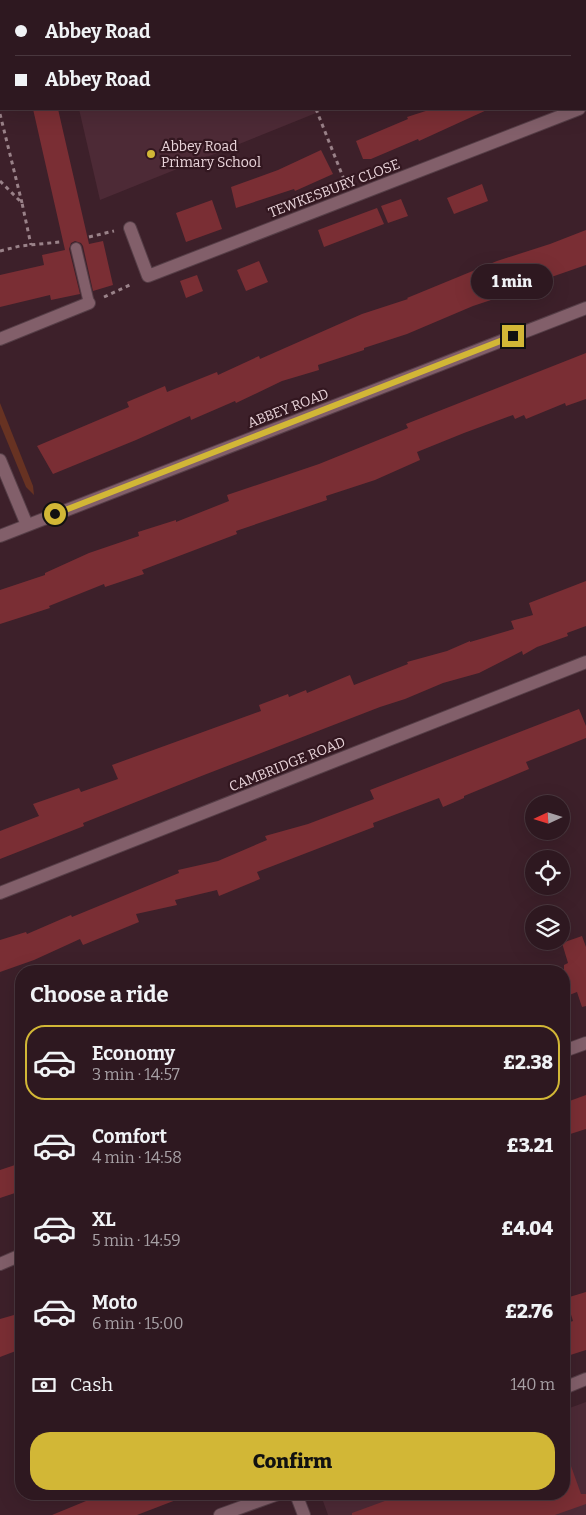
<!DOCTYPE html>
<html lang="en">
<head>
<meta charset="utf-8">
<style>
  body { margin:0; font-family:Bitter,serif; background:#3a252d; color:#f1f3f6; height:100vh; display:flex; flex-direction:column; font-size:19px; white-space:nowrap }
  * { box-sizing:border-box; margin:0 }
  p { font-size:16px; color:#a7a0a5 }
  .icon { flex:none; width:28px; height:28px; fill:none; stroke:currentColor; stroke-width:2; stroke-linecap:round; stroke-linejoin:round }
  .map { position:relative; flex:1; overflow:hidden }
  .details { position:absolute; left:15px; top:965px; width:555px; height:535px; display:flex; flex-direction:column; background:#2e1820; border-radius:20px; box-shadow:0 5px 20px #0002,0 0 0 1px #49373e }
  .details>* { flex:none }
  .banner { position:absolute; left:0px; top:0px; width:586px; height:110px; box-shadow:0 5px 20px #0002,0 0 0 1px #49373e; display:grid; align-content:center; height:110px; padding:0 15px; background:#2e1820 }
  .needle { width:32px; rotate:266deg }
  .controls { position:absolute; left:525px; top:795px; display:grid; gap:10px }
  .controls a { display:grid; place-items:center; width:45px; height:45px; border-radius:50%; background:#2e1820; box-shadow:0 5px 20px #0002,0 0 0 1px #49373e; font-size:25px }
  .end { position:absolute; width:22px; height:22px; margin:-11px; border:6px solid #d2b736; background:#111; box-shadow:0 0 0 2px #111 }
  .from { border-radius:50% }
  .bubble { position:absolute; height:35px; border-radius:18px; background:#2e1820; box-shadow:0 5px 20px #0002,0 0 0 1px #49373e; font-size:16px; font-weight:800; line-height:35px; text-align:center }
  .banner b { display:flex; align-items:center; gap:18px; height:48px; font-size:19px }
  .banner b+b { border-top:1px solid #49373e }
  .banner i { width:12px; height:12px; background:#f1f3f6 }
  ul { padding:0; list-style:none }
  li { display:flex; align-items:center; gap:15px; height:75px; margin:0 10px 8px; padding:0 5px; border:2px solid transparent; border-radius:20px }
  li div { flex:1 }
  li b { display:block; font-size:19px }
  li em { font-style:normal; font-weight:800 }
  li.current { border-color:#d2b736 }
  li>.icon { width:45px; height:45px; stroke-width:1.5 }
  h2 { padding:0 15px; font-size:22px; line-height:60px }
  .pay { display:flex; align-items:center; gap:12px; height:55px; padding:0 15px; font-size:19px }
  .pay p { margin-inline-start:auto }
  .button { display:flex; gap:10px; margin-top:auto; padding:10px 15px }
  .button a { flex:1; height:58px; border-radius:20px; background:#d2b736; color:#111; font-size:20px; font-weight:800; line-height:58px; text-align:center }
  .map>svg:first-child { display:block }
  .built { fill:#4d2a36 }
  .green { fill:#673222 }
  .building { fill:#7a2e34 }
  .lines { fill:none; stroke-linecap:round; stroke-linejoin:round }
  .lane-casing { stroke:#563e47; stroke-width:12 }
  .street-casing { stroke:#563e47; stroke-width:14 }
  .secondary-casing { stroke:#563e47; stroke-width:14 }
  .path { stroke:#9a8289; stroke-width:3; stroke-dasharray:4 4; stroke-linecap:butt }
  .lane { stroke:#825f6a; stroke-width:10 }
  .street { stroke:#825f6a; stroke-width:12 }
  .secondary { stroke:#825f6a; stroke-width:12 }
  .route { stroke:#d2b736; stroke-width:6 }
  .poi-dot { fill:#d2b736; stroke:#331720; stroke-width:2 }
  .labels { text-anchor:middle; stroke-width:4.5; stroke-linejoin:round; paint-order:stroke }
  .poi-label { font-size:14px; fill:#e9d4da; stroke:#331720; text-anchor:start }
  .street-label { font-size:14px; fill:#e9d4da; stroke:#331720 }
</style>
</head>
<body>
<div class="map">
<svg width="586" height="1515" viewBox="0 0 586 1515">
  <rect width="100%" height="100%" fill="#3d202a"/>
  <path class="built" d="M54 0H586V4L585 1Z
    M79 109H326L100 200Z
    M586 1402V1515H328L323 1501 344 1494H564V1410Z"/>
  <path class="green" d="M0 403 33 486 34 495 26 487 0 424Z"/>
  <path class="building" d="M33 109H58L89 244 103 241 113 285 93 291 83 246 81 243 75 241 71 243 69 249 80 294 51 300 50 295 0 307V275L44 265 42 255 65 250Z
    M432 109H489L419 141 418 139 371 159H363L356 141 408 119 407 117Z
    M321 150 333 174 295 191 294 189 236 208 231 187 278 170Z
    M482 184 488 201 454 214 447 198Z
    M401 199 408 216 388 223 381 206Z
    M212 200 222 229 186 242 176 213Z
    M377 208 384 224 324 247 318 230Z
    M586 230V265L502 294 503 296 473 306 407 334 364 348V350L318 365 319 370 282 381 236 403 235 401 191 420 190 416 136 440 53 474 37 446 129 407 127 402 165 386 167 392 217 372 218 375 259 356 260 359 362 314 408 299 407 298 497 261 550 244Z
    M259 261 268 282 246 291 237 270Z
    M197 275 203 291 186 298 180 281Z
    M586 353V399L566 406 565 403 526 419 524 415 515 419 513 415 464 433 417 452 420 460 375 480 326 496 327 500 236 531 237 534 142 570 144 574 105 587 104 584 49 606 50 608 0 624V590L45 575V573L89 553 139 536 138 532 176 520V522L229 501 227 495 319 464 408 428 406 424Z
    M586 581V626L567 633 568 636 537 647 523 655 522 651 479 673 443 683 405 699 380 707 204 775 83 823 84 826 0 859V831L39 816 33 804 79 788 81 792 118 779 112 765 261 711 259 705 288 694 289 697 306 690 307 693 350 675 354 685 408 664 407 662 447 651 470 641V642L514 629 511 621 533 615 529 603Z
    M579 709 586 726V738L526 762 529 769 464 796V798L443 807 439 798 373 823 374 827 257 872 260 879 219 896 217 890 175 900 177 905 136 914 139 922 83 945 80 939 34 960 0 972V940L26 932 27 934 71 915 72 917 179 873 178 870 218 861 267 840 265 836 308 824 374 799 370 790Z
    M582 936 586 947V1006L582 1007 577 992 564 997V965L568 963 562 943Z
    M586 1095V1129L564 1136V1103Z
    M21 1163V1191L0 1198V1170Z
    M586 1292V1350L564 1357V1324L573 1321 566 1298Z
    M21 1313V1349L0 1357V1319Z
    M564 1452H566L581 1494H586V1504L555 1515H352V1513L404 1494H564Z
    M103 1494H189V1495L137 1515H52Z"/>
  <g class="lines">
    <g class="lane-casing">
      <path id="lane" d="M240 1 242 0
        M76 248 89 303"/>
    </g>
    <g class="street-casing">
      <path id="street" d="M130 228 148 276 579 109
        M0 339 89 303
        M0 460 27 525
        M0 536 586 308
        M0 893 586 662
        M564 1388 586 1379
        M296 1494 304 1515
        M220 1515 278 1494"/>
    </g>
    <g class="secondary-casing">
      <path id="secondary" d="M564 1051 586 1043
        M0 1264 21 1255"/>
    </g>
    <path class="path" d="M286 0 287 1
      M433 0V1
      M513 0 516 1
      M466 1 469 0
      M553 1 555 0
      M316 109 345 182
      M0 114 22 203
      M0 181 22 203 31 245
      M89 237 114 231
      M0 251 20 246 60 242
      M104 297 132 284"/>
    <use href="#lane" class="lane"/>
    <use href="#street" class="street"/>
    <use href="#secondary" class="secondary"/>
  </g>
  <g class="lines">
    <path class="route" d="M55 514 513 336"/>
  </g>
  <circle class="poi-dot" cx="151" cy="154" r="5"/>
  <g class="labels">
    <g class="poi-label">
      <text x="161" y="151">Abbey Road<tspan x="161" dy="16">Primary School</tspan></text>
    </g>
    <g class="street-label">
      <text transform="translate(334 188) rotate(-21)" y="5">TEWKESBURY CLOSE</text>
      <text transform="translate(288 408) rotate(-21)" y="5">ABBEY ROAD</text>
      <text transform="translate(287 764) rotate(-22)" y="5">CAMBRIDGE ROAD</text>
    </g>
  </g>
</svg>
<div class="controls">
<a><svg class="needle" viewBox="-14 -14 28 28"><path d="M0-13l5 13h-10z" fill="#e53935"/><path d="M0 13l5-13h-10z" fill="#a7a0a5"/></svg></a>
<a><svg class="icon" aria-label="locate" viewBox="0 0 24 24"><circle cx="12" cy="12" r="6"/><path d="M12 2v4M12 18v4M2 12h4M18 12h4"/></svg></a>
<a><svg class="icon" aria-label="layers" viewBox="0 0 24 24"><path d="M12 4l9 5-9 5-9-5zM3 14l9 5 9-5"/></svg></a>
</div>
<i class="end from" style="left:55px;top:514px"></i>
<i class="end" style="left:513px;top:336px"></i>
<div class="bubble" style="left:471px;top:264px;width:82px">1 min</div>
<div class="banner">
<b><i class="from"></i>Abbey Road</b>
<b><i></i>Abbey Road</b>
</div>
<section class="details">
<h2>Choose a ride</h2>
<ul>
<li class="current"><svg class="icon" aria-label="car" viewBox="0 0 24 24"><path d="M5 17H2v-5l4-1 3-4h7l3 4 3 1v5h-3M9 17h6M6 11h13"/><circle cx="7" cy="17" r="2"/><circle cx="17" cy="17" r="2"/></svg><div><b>Economy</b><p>3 min · 14:57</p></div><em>£2.38</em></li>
<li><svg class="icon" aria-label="car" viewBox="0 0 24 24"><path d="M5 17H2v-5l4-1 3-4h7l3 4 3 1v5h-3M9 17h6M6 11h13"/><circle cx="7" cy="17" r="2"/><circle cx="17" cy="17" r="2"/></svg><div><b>Comfort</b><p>4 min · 14:58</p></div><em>£3.21</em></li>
<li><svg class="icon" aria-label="car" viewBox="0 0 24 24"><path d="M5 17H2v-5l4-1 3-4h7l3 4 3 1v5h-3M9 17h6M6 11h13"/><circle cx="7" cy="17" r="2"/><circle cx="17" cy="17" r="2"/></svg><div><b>XL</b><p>5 min · 14:59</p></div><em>£4.04</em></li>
<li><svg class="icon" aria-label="car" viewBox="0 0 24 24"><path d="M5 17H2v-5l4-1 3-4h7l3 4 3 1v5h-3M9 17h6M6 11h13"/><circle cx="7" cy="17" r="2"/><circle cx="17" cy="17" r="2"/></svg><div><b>Moto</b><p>6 min · 15:00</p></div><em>£2.76</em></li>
</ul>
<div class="pay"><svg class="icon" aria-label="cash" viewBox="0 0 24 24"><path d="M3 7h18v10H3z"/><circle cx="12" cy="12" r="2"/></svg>Cash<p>140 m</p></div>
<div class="button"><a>Confirm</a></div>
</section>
</div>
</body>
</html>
